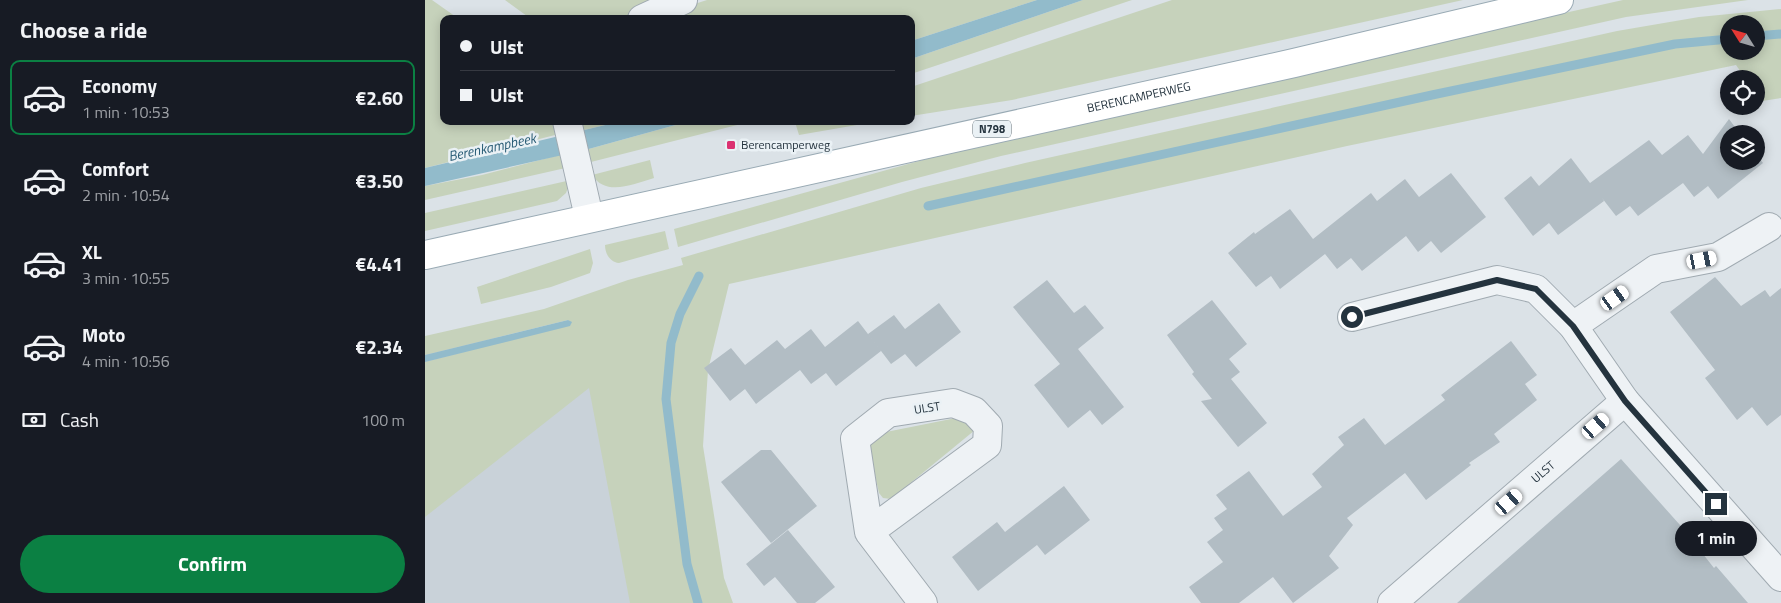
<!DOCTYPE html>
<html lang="en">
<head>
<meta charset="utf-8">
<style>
  body { margin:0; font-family:"Titillium Web",sans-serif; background:#20242c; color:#f1f3f6; height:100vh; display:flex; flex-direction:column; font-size:19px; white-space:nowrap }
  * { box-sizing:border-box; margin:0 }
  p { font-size:16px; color:#9ea1a6 }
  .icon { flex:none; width:28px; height:28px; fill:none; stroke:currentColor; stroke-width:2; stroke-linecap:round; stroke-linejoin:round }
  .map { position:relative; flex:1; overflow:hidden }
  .sheet { display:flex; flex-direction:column; background:#171b24; width:425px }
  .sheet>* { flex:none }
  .hud { position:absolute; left:15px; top:15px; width:475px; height:110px; border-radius:10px; box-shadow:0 2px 12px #0003; display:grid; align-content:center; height:110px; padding:0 20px; background:#171b24 }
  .needle { width:32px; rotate:307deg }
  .buttons { position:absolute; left:1295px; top:15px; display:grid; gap:10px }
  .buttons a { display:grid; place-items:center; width:45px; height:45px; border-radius:50%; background:#171b24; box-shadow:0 2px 12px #0003; font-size:25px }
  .end { position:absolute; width:22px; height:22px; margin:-11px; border:6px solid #24333e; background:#fff; box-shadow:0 0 0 2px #fff }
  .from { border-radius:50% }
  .bubble { position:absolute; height:35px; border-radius:18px; background:#171b24; box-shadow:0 2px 12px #0003; font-size:16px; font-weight:700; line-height:35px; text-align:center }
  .car { position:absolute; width:15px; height:30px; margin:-15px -8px; border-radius:6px; box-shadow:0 0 4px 1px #0007; background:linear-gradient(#fff 24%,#345 0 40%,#fff 0 76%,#345 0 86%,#fff 0) }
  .hud b { display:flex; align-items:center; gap:18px; height:48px; font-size:19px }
  .hud b+b { border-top:1px solid #363941 }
  .hud i { width:12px; height:12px; background:#f1f3f6 }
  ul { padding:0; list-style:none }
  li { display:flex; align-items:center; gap:15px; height:75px; margin:0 10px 8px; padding:0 10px; border:2px solid transparent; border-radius:10px }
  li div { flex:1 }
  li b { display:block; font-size:19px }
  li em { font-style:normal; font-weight:700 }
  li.selected { border-color:#0b8043 }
  li>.icon { width:45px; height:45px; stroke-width:1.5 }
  h2 { padding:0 20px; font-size:22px; line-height:60px }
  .pay { display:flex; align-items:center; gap:12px; height:55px; padding:0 20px; font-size:19px }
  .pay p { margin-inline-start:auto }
  .cta { display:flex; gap:10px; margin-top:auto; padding:10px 20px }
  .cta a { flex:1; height:58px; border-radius:30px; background:#0b8043; color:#fff; font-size:20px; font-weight:700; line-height:58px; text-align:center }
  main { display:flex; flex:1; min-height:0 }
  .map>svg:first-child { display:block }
  .built { fill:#c9d2d9 }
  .green { fill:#c6d2bb; fill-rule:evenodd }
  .water { fill:#92bbcb }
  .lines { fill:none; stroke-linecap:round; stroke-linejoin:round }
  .stream { stroke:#92bbcb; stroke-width:9 }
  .building { fill:#b2bdc4 }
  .minor-casing { stroke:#a0aab1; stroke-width:30 }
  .primary-casing { stroke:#99aab4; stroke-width:30 }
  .minor { stroke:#eef2f5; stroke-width:28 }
  .primary { stroke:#fff; stroke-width:28 }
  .route { stroke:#24333e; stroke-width:6 }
  .poi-dot { fill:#db3171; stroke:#eaf1f5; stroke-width:2 }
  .labels { text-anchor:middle; stroke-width:5; stroke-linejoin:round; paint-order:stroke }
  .shield { fill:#eaf1f5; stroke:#5f6c75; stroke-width:1 }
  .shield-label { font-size:11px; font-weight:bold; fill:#24333e }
  .street-label { font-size:12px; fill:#24333e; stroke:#eaf1f5 }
  .poi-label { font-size:12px; fill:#24333e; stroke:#eaf1f5; text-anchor:start }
  .water-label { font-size:14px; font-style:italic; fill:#2a5d76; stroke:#eaf1f5 }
</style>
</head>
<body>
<main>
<section class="sheet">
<h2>Choose a ride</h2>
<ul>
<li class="selected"><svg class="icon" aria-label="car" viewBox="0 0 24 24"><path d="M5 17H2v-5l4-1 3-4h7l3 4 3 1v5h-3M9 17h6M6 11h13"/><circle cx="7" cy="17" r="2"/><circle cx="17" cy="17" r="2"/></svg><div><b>Economy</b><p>1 min · 10:53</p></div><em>€2.60</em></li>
<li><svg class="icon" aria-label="car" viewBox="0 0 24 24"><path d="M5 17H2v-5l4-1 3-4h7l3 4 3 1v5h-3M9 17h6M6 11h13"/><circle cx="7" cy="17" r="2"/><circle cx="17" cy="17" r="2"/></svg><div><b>Comfort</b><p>2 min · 10:54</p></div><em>€3.50</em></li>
<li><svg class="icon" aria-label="car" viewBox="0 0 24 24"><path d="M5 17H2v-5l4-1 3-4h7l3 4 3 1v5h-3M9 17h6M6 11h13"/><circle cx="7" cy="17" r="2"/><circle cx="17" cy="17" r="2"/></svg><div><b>XL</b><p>3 min · 10:55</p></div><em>€4.41</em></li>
<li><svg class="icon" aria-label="car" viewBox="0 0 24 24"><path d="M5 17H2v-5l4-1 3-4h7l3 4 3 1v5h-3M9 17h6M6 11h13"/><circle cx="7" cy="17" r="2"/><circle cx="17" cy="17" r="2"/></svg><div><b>Moto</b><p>4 min · 10:56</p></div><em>€2.34</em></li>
</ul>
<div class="pay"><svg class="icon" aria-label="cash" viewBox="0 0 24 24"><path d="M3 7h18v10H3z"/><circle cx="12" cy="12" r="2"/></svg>Cash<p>100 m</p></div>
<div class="cta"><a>Confirm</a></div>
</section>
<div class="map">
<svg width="1356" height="603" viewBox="0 0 1356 603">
  <rect width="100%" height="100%" fill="#dbe2e7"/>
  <path class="built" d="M234 318 295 603H0V346Z"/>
  <path class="green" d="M0 0H7L34 19H19V121H130L134 134 0 168Z
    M80 0H240L201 19H106Z
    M282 0H612L486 41V19H235L254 9Z
    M658 0H707L486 74V59Z
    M747 0H1038L587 100 486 116V87Z
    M1198 0H1323L1201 17 576 156 477 182 253 247 249 229 570 140Z
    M1356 9V98L1337 101 1331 92V79H1321L1311 65 922 146 304 284 283 370 278 446 299 578 308 603H205L164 388 0 517V362L146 324 143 320 0 355V336L119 309 203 280 258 265 256 258 496 188 600 163 1192 31 1274 17ZM1304 24H1331V51H1304Z
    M152 121H197L155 131Z
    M265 121H328L162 163 160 150Z
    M374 121H455L374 135 370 122Z
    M142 153 145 167 0 200V186L57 175Z
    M225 160 229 178C208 184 181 197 167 175Z
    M146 180 141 193 132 201 0 231V213Z
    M240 231 244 249 194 263C185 262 180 254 180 245Z
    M165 249 168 263 165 273 126 287 56 304 52 287Z
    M541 416 550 430 466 499 458 498 454 493 444 448 450 437 456 433Z"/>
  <path class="water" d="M612 0H658L486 59V41Z
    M197 121H265L160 150 0 186V168Z
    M143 320 147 322 145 326 0 362V355Z"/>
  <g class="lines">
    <path class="stream" d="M1331 36 1356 34
      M503 206 1007 95 1250 44 1304 39
      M273 603 262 564 241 399 246 343 255 314 274 276"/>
  </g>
  <path class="building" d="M1304 119 1315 134H1304V161H1331V154L1338 163 1293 199 1283 186 1269 197 1258 183 1213 216 1205 206 1191 216 1177 198 1179 201 1133 235 1124 223 1108 236 1079 198 1106 176 1114 186 1146 158 1165 183 1224 140 1237 155 1263 135 1278 154Z
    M1026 173 1061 217 1016 253 1006 241 993 252 981 236 937 271 926 258 912 269 900 254 855 289 846 276 831 287 803 253 829 232 830 234 865 209 888 239 946 193 952 201 980 179 994 197Z
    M1290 277 1316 306 1340 290 1345 297 1356 288V415L1342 426 1327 407 1312 420 1280 378 1290 370 1245 312Z
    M622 280 649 313 660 305 679 328 653 349 699 407 677 425 665 410 643 428 609 385 635 364 588 307Z
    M787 300 822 344 804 359 815 372 806 379 842 423 813 447 776 401 787 399 767 374 769 372 742 335Z
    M514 303 536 332 491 367 480 354 466 364 443 334 469 315 480 329Z
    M433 321 456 351 411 386 401 373 386 384 375 370 331 404 320 389 305 401 279 368 306 348 320 365 352 340 360 349 386 329 400 347Z
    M1086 341 1112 375 1100 384 1112 400 1069 434 1075 442 1044 463 1046 465 1001 500 980 473 922 518 928 525 904 556 914 568 868 603 848 577 814 603H776L764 587 798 562 782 542 798 530 789 518 802 509 791 495 824 471 858 516 897 487 887 474 919 445 913 437 939 418 960 445 1020 400 1016 395Z
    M336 450H346L392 506 346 543 296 482Z
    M1196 459 1255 525 1289 568 1291 566 1323 603H1032Z
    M639 486 665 520 620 555 612 545 553 591 527 557 572 522 580 532Z
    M363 530 410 587 390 603H372L350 577 339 586 321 564Z"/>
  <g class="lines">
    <g class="minor-casing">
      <g id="minor">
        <path d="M217 19 258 0"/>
        <path d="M142 121 164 217"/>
        <path d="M927 317 1072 280 1111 289 1148 326 1200 401 1356 577"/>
        <path d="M1148 326 1231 269 1293 257 1344 227"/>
        <path d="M444 532 562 445 563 426 549 411 528 403 463 413 430 439 444 532 498 603"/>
        <path id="s1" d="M967 603 1200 401"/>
      </g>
    </g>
    <g class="primary-casing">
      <g id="primary">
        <path id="s2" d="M0 255 869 63 1134 0"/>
      </g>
    </g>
    <use href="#minor" class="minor"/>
    <use href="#primary" class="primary"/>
  </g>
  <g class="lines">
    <path class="route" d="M927 317 1072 280 1111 289 1148 326 1200 401 1291 504"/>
  </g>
  <rect class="poi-dot" x="301" y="140" width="10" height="10" rx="2.5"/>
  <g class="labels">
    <rect class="shield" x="548" y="120.5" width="38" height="17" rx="4"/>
    <g class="shield-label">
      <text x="567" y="133">N798</text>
    </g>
    <g class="street-label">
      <text dy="4" stroke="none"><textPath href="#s2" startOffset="731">BERENCAMPERWEG</textPath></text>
      <text transform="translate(502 408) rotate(-9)" y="4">ULST</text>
      <text dy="4" stroke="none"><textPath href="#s1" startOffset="200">ULST</textPath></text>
    </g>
    <g class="poi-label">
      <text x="316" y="149">Berencamperweg</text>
    </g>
    <g class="water-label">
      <text transform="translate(67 147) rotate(-12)" y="5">Berenkampbeek</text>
    </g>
  </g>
</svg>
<div class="buttons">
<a><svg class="needle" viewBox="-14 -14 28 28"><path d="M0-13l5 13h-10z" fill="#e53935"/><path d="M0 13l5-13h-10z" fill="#9ea1a6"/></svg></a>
<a><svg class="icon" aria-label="locate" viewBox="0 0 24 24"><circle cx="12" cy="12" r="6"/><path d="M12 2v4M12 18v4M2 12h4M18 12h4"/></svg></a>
<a><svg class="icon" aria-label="layers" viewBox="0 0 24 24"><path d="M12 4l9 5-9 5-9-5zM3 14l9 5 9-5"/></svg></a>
</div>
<i class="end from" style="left:927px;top:317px"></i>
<i class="end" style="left:1291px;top:504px"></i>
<div class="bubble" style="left:1250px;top:521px;width:82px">1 min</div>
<i class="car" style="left:1277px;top:260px;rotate:79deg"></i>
<i class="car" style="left:1190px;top:298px;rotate:55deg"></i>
<i class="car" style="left:1171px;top:426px;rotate:49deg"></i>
<i class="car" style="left:1084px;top:502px;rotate:49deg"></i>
<div class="hud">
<b><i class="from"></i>Ulst</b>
<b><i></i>Ulst</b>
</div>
</div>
</main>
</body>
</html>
